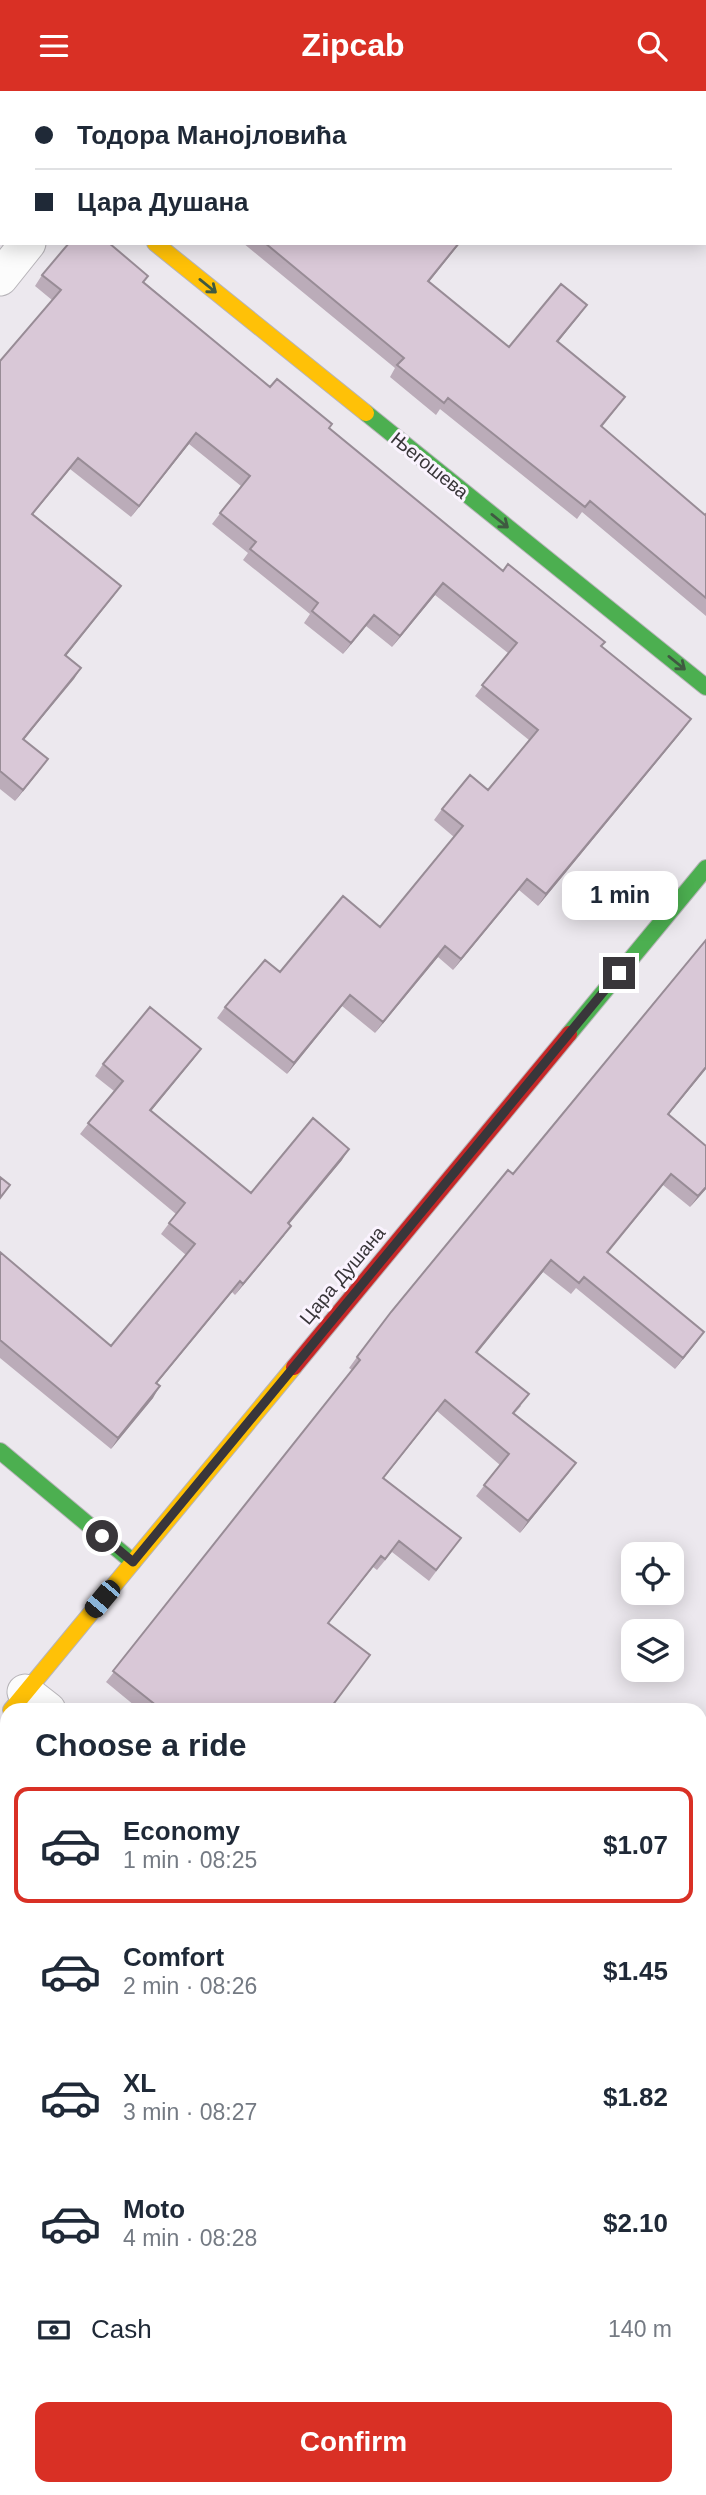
<!DOCTYPE html>
<html lang="en">
<head>
<meta charset="utf-8">
<style>
  body { margin:0; font-family:Arial,sans-serif; background:#f6f6f7; color:#1f2937; height:100vh; display:flex; flex-direction:column; font-size:26px; white-space:nowrap }
  * { box-sizing:border-box; margin:0 }
  p { font-size:23px; color:#747a83 }
  .icon { flex:none; width:38px; height:38px; fill:none; stroke:currentColor; stroke-width:2; stroke-linecap:round; stroke-linejoin:round }
  .map { position:relative; flex:1; overflow:hidden }
  .details { position:absolute; left:0px; top:1612px; width:707px; height:793px; display:flex; flex-direction:column; background:#fff; border-radius:21px 21px 0 0; box-shadow:0 4px 18px #0003 }
  .details>* { flex:none }
  .top-card { position:absolute; left:0px; top:0px; width:707px; height:154px; box-shadow:0 4px 18px #0003; display:grid; align-content:center; height:154px; padding:0 35px; background:#fff }
  .fabs { position:absolute; left:621px; top:1451px; display:grid; gap:14px }
  .fabs a { display:grid; place-items:center; width:63px; height:63px; border-radius:14px; background:#fff; box-shadow:0 4px 18px #0003; font-size:35px }
  .end { position:absolute; width:32px; height:32px; margin:-16px; border:9px solid #39363a; background:#fff; box-shadow:0 0 0 4px #fff }
  .from { border-radius:50% }
  .bubble { position:absolute; height:49px; border-radius:14px; background:#fff; box-shadow:0 4px 18px #0003; font-size:23px; font-weight:700; line-height:49px; text-align:center }
  .car { position:absolute; width:21px; height:42px; margin:-21px -10px; border-radius:9px; box-shadow:0 0 5px 2px #0007; background:linear-gradient(#222 24%,#8ab4d8 0 40%,#222 0 76%,#8ab4d8 0 86%,#222 0) }
  .top-card b { display:flex; align-items:center; gap:24px; height:66px; font-size:26px }
  .top-card b+b { border-top:2px solid #e0e1e3 }
  .top-card i { width:18px; height:18px; background:#1f2937 }
  ul { padding:0; list-style:none }
  li { display:flex; align-items:center; gap:21px; height:116px; margin:0 14px 10px; padding:0 21px; border:4px solid transparent; border-radius:14px }
  li div { flex:1 }
  li b { display:block; font-size:26px }
  li em { font-style:normal; font-weight:700 }
  li.on { border-color:#d93025 }
  li>.icon { width:63px; height:63px; stroke-width:1.5 }
  h2 { padding:0 35px; font-size:32px; line-height:84px }
  .pay { display:flex; align-items:center; gap:18px; height:77px; padding:0 35px; font-size:26px }
  .pay p { margin-inline-start:auto }
  .primary-button { display:flex; gap:14px; margin-top:auto; padding:14px 35px }
  .primary-button a { flex:1; height:80px; border-radius:14px; background:#d93025; color:#fff; font-size:28px; font-weight:700; line-height:80px; text-align:center }
  header { display:flex; justify-content:space-between; align-items:center; height:91px; padding:0 35px; background:#d93025; color:#fff; font-size:32px; font-weight:700 }
  .map>svg:first-child { display:block }
  .lines { fill:none; stroke-linecap:round; stroke-linejoin:round }
  .street-casing { stroke:#b7b4b9; stroke-width:37 }
  .fast-casing { stroke:#b7b4b9; stroke-width:18 }
  .slow-casing { stroke:#b7b4b9; stroke-width:18 }
  .jam-casing { stroke:#b7b4b9; stroke-width:18 }
  .street { stroke:#fcfcfc; stroke-width:35 }
  .fast { stroke:#4caf50; stroke-width:16 }
  .slow { stroke:#ffc107; stroke-width:16 }
  .jam { stroke:#c62828; stroke-width:16 }
  .wall { fill:#bbacb9 }
  .shaded-wall { fill:#988c96 }
  .building { fill:#d9c8d7; stroke:#988c96; stroke-width:2 }
  .oneway { stroke:#3f5a41 }
  .route { stroke:#39363a; stroke-width:9 }
  .labels { text-anchor:middle; stroke-width:6; stroke-linejoin:round; paint-order:stroke }
  .street-label { font-size:19px; fill:#39363a; stroke:#faf3fe }
</style>
</head>
<body>
<header><svg class="icon" aria-label="menu" viewBox="0 0 24 24"><path d="M4 6h16M4 12h16M4 18h16"/></svg>Zipcab<svg class="icon" aria-label="search" viewBox="0 0 24 24"><circle cx="10" cy="10" r="6"/><path d="M15 15l6 6"/></svg></header>
<div class="map">
<svg width="706" height="2404" viewBox="0 0 706 2404">
  <rect width="100%" height="100%" fill="#ece8ee"/>
  <g class="lines">
    <g class="street-casing">
      <path id="street" d="M151 2 152 0
        M0 29 2 30
        M0 187 28 152
        M25 1601 48 1619
        M700 2170 706 2163
        M700 2263 706 2272
        M497 2404 502 2398"/>
    </g>
    <g class="fast-casing">
      <path id="fast" d="M366 322 706 596
        M569 943 706 777
        M0 1360 133 1471"/>
    </g>
    <g class="slow-casing">
      <path id="slow" d="M155 152 366 322
        M11 1619 294 1276"/>
    </g>
    <g class="jam-casing">
      <path id="jam" d="M294 1276 569 943"/>
    </g>
    <use href="#street" class="street"/>
    <use href="#fast" class="fast"/>
    <use href="#slow" class="slow"/>
    <use href="#jam" class="jam"/>
  </g>
  <path class="wall" d="M52 0H95L94 2H54Z
    M243 152H460L429 191 509 256 587 214 558 251 625 306 602 336 705 424 706 423V525L582 421 577 428 440 318 436 324 390 286 395 277Z
    M42 184 144 191 270 296 329 337 503 480 601 555 683 639 538 815 519 799 453 879 438 866 375 942 342 915 287 983 217 927 225 916 280 881 380 836 454 746 434 729 442 718 488 699 529 649 475 605 508 562 435 504 392 556 366 535 343 563 304 532 310 523 243 469 248 462 212 433 241 395 189 353 131 426 70 378 33 423 121 495 66 564 81 577 24 649 40 679 15 710 0 698V270L52 209 35 195Z
    M201 958 151 1020 251 1102 342 1069 288 1133 291 1135 283 1146 235 1204 232 1201 157 1292 153 1307 111 1358 0 1267V1161L111 1255 186 1164 161 1143 176 1123 80 1043 114 1000 95 985 103 973Z
    M706 978 668 1024 706 1055V1098L690 1116 663 1094 608 1162 704 1241 696 1252 675 1278 576 1197 571 1203 543 1181 477 1261 521 1315 514 1323 576 1372 520 1442 476 1405 500 1374 437 1320 384 1387 461 1447 429 1490 392 1461 377 1479 373 1476 328 1533 329 1619H140L106 1591 352 1279 349 1277 357 1266 513 1083Z
    M706 1955V2063L700 2070V1962Z
    M0 2030 7 2036V2106L0 2099Z
    M330 2398H464L458 2404H338Z"/>
  <path class="shaded-wall" d="M459 152H460L420 202 428 190Z
    M587 214 579 225 549 262 557 250Z
    M196 342 189 353 131 426 139 415Z
    M78 367 70 378 24 434 32 423Z
    M443 492 435 504 392 556 400 545Z
    M121 495 113 506 58 575 65 564Z
    M374 524 366 535 343 563 351 552Z
    M81 577 74 588 15 659 23 648Z
    M691 628 683 639 538 815 546 803Z
    M48 668 40 679 15 710 23 699Z
    M527 788 519 799 453 879 461 868Z
    M445 855 438 866 375 942 383 931Z
    M350 904 342 915 287 983 294 972Z
    M201 958 193 969 142 1031 150 1019Z
    M706 976V978L660 1034 668 1023Z
    M349 1058 342 1069 280 1144 288 1132Z
    M671 1083 663 1094 599 1172 607 1161Z
    M706 1096V1098L690 1116 698 1105Z
    M291 1135 283 1146 235 1204 243 1193Z
    M551 1169 543 1181 469 1272 476 1261Z
    M240 1190 232 1201 148 1303 156 1292Z
    M704 1241 696 1252 675 1278 683 1267Z
    M160 1295 153 1307 111 1358 118 1347Z
    M445 1309 437 1320 375 1398 383 1387Z
    M576 1372 568 1383 520 1442 528 1430Z
    M381 1465 373 1476 320 1543 328 1532Z"/>
  <path class="building" d="M73 0H94L93 2H76Z
    M250 0H452L451 2H248Z
    M0 70 2 72V90L0 92Z
    M69 152H109L148 185 143 191 270 296 277 288 332 333 329 337 503 480 508 473 605 551 601 555 691 628 546 803 527 788 461 868 445 855 383 931 350 904 294 972 225 916 265 869 280 881 343 805 380 836 463 735 442 718 470 684 488 699 538 639 482 594 517 552 443 492 400 545 374 524 351 552 312 520 318 512 250 458 256 451 220 422 250 385 196 342 139 415 78 367 32 423 121 495 65 564 81 577 23 648 48 668 23 699 0 680V270L61 199 42 184Z
    M265 152H459L428 190 509 256 561 193 587 214 557 250 625 306 601 335 705 424 706 423V507L590 410 585 416 448 307 444 312 397 274 404 267Z
    M706 849V976L668 1023 706 1055V1096L698 1105 671 1083 607 1161 704 1241 683 1267 584 1186 579 1192 551 1169 476 1261 529 1303 513 1322 576 1372 528 1430 484 1394 509 1363 445 1309 383 1387 461 1447 436 1479 399 1450 385 1468 381 1465 328 1532 370 1564 329 1619H162L113 1580 360 1269 357 1266 391 1221 508 1079 513 1083Z
    M150 916 201 958 150 1019 251 1102 313 1027 349 1058 288 1132 291 1135 243 1193 240 1190 156 1292 160 1295 118 1347 0 1249V1161L111 1255 195 1153 169 1132 185 1112 88 1032 123 990 103 973Z
    M0 1086 10 1094 0 1107Z
    M7 1697V1806L0 1815V1706Z
    M706 1955V2058L700 2053V1962Z
    M0 2030 7 2036V2086L0 2079Z
    M0 2266 7 2271V2321L0 2329Z
    M700 2367 706 2374V2404H545L550 2398H700Z
    M351 2398H462L457 2404H359Z"/>
  <defs><path id="oneway-shaft" d="M-6 0H5M1.5-3L5.5 0L1.5 3" fill="none" stroke-width="1.6" stroke-linecap="round" stroke-linejoin="round" transform="scale(1.75)"/></defs>
  <g class="oneway">
    <use href="#oneway-shaft" transform="translate(208 195) rotate(39)"/>
    <use href="#oneway-shaft" transform="translate(500 430) rotate(39)"/>
    <use href="#oneway-shaft" transform="translate(677 572) rotate(39)"/>
  </g>
  <g class="lines">
    <path class="route" d="M102 1445 133 1471 619 882"/>
  </g>
  <g class="labels">
    <g class="street-label">
      <text transform="translate(430 374) rotate(39)" y="7">Његошева</text>
      <text transform="translate(342 1184) rotate(-50)" y="7">Цара Душана</text>
    </g>
  </g>
</svg>
<div class="fabs">
<a><svg class="icon" aria-label="locate" viewBox="0 0 24 24"><circle cx="12" cy="12" r="6"/><path d="M12 2v4M12 18v4M2 12h4M18 12h4"/></svg></a>
<a><svg class="icon" aria-label="layers" viewBox="0 0 24 24"><path d="M12 4l9 5-9 5-9-5zM3 14l9 5 9-5"/></svg></a>
</div>
<i class="end from" style="left:102px;top:1445px"></i>
<i class="end" style="left:619px;top:882px"></i>
<div class="bubble" style="left:562px;top:780px;width:116px">1 min</div>
<i class="car" style="left:102px;top:1508px;rotate:220deg"></i>
<div class="top-card">
<b><i class="from"></i>Тодора Манојловића</b>
<b><i></i>Цара Душана</b>
</div>
<section class="details">
<h2>Choose a ride</h2>
<ul>
<li class="on"><svg class="icon" aria-label="car" viewBox="0 0 24 24"><path d="M5 17H2v-5l4-1 3-4h7l3 4 3 1v5h-3M9 17h6M6 11h13"/><circle cx="7" cy="17" r="2"/><circle cx="17" cy="17" r="2"/></svg><div><b>Economy</b><p>1 min · 08:25</p></div><em>$1.07</em></li>
<li><svg class="icon" aria-label="car" viewBox="0 0 24 24"><path d="M5 17H2v-5l4-1 3-4h7l3 4 3 1v5h-3M9 17h6M6 11h13"/><circle cx="7" cy="17" r="2"/><circle cx="17" cy="17" r="2"/></svg><div><b>Comfort</b><p>2 min · 08:26</p></div><em>$1.45</em></li>
<li><svg class="icon" aria-label="car" viewBox="0 0 24 24"><path d="M5 17H2v-5l4-1 3-4h7l3 4 3 1v5h-3M9 17h6M6 11h13"/><circle cx="7" cy="17" r="2"/><circle cx="17" cy="17" r="2"/></svg><div><b>XL</b><p>3 min · 08:27</p></div><em>$1.82</em></li>
<li><svg class="icon" aria-label="car" viewBox="0 0 24 24"><path d="M5 17H2v-5l4-1 3-4h7l3 4 3 1v5h-3M9 17h6M6 11h13"/><circle cx="7" cy="17" r="2"/><circle cx="17" cy="17" r="2"/></svg><div><b>Moto</b><p>4 min · 08:28</p></div><em>$2.10</em></li>
</ul>
<div class="pay"><svg class="icon" aria-label="cash" viewBox="0 0 24 24"><path d="M3 7h18v10H3z"/><circle cx="12" cy="12" r="2"/></svg>Cash<p>140 m</p></div>
<div class="primary-button"><a>Confirm</a></div>
</section>
</div>
</body>
</html>
